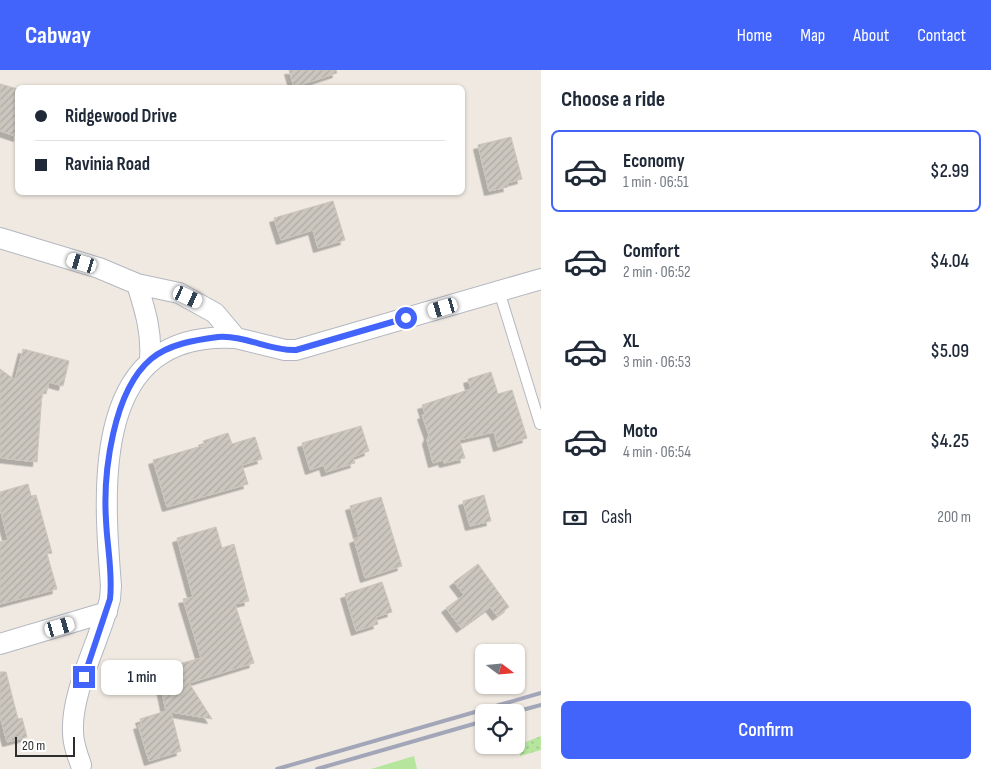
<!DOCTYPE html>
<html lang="en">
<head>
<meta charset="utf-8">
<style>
  body { margin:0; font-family:"Sofia Sans Condensed",sans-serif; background:#f2f2f3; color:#1f2937; height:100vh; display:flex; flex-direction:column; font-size:19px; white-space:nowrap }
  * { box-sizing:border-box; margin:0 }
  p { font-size:16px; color:#747a83 }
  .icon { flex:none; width:28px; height:28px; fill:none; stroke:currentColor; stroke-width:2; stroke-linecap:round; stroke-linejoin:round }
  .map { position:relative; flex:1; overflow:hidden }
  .details { display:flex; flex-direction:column; background:#fff; width:450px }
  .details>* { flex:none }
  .banner { position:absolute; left:15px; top:15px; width:450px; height:110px; border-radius:8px; box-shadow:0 1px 4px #0004; display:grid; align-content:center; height:110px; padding:0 20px; background:#fff }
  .needle { width:32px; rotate:106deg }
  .tools { position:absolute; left:475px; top:574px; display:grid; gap:10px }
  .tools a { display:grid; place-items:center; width:50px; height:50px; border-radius:8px; background:#fff; box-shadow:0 1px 4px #0004; font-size:25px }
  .scale { position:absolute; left:15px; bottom:12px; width:60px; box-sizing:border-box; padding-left:5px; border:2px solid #2e2e2e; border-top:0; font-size:14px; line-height:18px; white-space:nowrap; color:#2e2e2e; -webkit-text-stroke:4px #fff; paint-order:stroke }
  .end { position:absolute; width:22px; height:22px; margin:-11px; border:6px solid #4264fb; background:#fff; box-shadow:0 0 0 2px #fff }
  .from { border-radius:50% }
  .bubble { position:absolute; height:35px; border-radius:8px; background:#fff; box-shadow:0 1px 4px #0004; font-size:16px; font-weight:600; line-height:35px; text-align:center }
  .car { position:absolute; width:15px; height:30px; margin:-15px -8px; border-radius:6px; box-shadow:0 0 4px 1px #0007; background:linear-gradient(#fff 24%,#345 0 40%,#fff 0 76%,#345 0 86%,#fff 0) }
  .banner b { display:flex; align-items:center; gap:18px; height:48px; font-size:19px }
  .banner b+b { border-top:1px solid #e0e1e3 }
  .banner i { width:12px; height:12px; background:#1f2937 }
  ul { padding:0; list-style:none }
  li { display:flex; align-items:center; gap:15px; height:82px; margin:0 10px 8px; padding:0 10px; border:2px solid transparent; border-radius:8px }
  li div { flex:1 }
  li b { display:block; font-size:19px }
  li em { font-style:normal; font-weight:600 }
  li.active { border-color:#4264fb }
  li>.icon { width:45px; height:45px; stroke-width:1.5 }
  h2 { padding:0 20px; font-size:22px; line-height:60px }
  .pay { display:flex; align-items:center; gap:12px; height:55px; padding:0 20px; font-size:19px }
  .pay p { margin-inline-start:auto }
  .primary-button { display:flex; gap:10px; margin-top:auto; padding:10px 20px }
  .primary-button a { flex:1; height:58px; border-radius:8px; background:#4264fb; color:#fff; font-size:20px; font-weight:600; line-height:58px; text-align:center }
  header { display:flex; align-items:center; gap:30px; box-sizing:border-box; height:70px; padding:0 25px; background:#4264fb; color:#fff }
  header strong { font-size:24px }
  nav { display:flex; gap:28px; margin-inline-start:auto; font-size:18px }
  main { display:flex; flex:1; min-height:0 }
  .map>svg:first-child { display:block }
  .park { fill:#b6e59e }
  .garden { fill:url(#garden-dots) }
  .building { fill:url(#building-hatch); stroke:#cbc5ba; filter:url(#shadow) }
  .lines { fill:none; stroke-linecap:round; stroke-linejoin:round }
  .service-casing { stroke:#b4b7c1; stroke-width:12 }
  .minor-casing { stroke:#b4b7c1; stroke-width:22 }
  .service { stroke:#fff; stroke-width:10 }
  .minor { stroke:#fff; stroke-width:20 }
  .rail { stroke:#a3a6b8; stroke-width:4 }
  .route { stroke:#4264fb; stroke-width:6 }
</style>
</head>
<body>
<header>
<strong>Cabway</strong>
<nav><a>Home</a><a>Map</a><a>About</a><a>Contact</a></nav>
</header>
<main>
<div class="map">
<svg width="541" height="699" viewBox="0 0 541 699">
  <defs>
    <pattern id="garden-dots" width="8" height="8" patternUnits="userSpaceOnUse" patternTransform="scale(1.25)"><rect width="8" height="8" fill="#b6e59e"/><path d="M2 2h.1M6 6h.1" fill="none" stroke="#9dc588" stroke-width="1.8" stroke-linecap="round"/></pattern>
    <pattern id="building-hatch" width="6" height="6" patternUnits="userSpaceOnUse" patternTransform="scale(1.25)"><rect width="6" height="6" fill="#cbc7bf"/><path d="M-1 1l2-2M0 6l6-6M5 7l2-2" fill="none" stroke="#afaba4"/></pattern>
    <filter id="shadow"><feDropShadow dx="-4.5" dy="4.5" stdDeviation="0" flood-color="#0004"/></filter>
  </defs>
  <rect width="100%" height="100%" fill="#efe9e1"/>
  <path class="park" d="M414 686 417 699H371Z"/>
  <path class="garden" d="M541 666V680L520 686 518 675Z"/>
  <path class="building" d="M289 0H336L337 3 294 17Z
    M0 14 18 19V67L0 61Z
    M511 67 522 109 507 113 508 117 489 121 478 75Z
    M333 131 345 170 318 178 313 160 281 170 274 148Z
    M23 279 69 291 63 316 49 312 46 324 42 323 37 392 1 388 0 383V299L15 310Z
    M491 302 498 324 512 320 527 368 498 377 494 362 459 370 465 388 444 393 443 390 433 393 427 370 429 365 422 345 425 344 422 335 471 319 468 309Z
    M361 356 369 381 353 387 355 393 326 402 324 395 310 400 302 373Z
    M228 363 232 374 255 367 262 389 242 395 248 414 167 437 153 390 205 375 203 371Z
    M28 414 31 426 36 425 52 483 47 484 57 519 0 534V472L8 470 0 438V422Z
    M484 425 491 451 470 456 463 431Z
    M381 427 402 496 365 508 354 469 359 467 350 436Z
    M216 457 222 478 234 474 249 531 235 534 254 593 189 613 212 649 171 642 181 681 149 691 138 655 142 654 140 649 166 641 160 612 168 610 164 598 201 588 183 529 193 527 177 468Z
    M478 494 509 537 497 546 490 537 461 558 446 538 464 525 454 512Z
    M382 512 392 542 376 547 378 554 356 561 345 524Z
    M0 602H6L18 649 22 648 27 667 7 672 0 646Z"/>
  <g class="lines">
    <g class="service-casing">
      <path id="service" d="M499 221 540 354"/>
    </g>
    <g class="minor-casing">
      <path id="minor" d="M0 168 99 198 137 214 179 223 215 243 236 268 285 280H296L541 209
        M137 214C145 240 152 262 150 289
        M0 574 107 542
        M81 695C77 684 73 673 73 662 71 621 100 570 110 529L111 516C103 416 91 259 236 268"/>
    </g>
    <use href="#service" class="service"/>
    <use href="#minor" class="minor"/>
    <path class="rail" d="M515 642 541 635
      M277 699 541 623
      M317 699 484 651"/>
  </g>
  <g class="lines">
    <path class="route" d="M84 607 110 529C113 503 107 476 106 450 103 403 113 321 151 289 169 274 195 270 218 267 245 265 270 281 296 280L406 248"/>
  </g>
</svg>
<div class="tools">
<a><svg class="needle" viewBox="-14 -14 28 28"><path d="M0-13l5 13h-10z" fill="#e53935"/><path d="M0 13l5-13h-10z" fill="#747a83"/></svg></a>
<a><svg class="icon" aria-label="locate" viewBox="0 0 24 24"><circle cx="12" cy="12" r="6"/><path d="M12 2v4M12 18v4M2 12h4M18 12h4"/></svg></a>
</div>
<div class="scale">20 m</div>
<i class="end from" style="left:406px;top:248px"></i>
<i class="end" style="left:84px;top:607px"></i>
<div class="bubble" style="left:101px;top:590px;width:82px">1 min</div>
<i class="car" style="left:82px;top:193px;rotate:287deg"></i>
<i class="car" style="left:188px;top:227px;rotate:115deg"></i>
<i class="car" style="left:443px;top:238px;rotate:254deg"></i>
<i class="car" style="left:60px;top:557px;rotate:74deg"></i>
<div class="banner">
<b><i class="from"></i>Ridgewood Drive</b>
<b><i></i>Ravinia Road</b>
</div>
</div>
<section class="details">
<h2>Choose a ride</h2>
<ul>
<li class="active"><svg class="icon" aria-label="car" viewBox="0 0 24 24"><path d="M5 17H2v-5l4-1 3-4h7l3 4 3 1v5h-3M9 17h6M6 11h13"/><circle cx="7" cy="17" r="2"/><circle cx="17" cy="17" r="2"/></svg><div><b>Economy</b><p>1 min · 06:51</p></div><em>$2.99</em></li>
<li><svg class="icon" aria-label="car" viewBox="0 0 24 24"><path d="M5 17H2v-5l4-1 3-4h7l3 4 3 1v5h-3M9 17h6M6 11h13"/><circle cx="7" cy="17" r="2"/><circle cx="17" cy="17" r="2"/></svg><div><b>Comfort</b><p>2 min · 06:52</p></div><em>$4.04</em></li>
<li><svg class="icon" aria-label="car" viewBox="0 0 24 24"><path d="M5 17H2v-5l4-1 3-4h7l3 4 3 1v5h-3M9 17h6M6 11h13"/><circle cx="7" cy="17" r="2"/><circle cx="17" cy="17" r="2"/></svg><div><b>XL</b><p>3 min · 06:53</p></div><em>$5.09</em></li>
<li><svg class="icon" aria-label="car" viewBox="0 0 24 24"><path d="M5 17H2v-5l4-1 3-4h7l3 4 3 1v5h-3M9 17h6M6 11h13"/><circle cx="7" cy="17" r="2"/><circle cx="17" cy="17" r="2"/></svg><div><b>Moto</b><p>4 min · 06:54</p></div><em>$4.25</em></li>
</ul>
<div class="pay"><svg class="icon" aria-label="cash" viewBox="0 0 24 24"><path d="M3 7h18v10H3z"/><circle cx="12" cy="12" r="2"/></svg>Cash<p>200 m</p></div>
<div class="primary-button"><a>Confirm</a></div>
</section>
</main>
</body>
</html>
